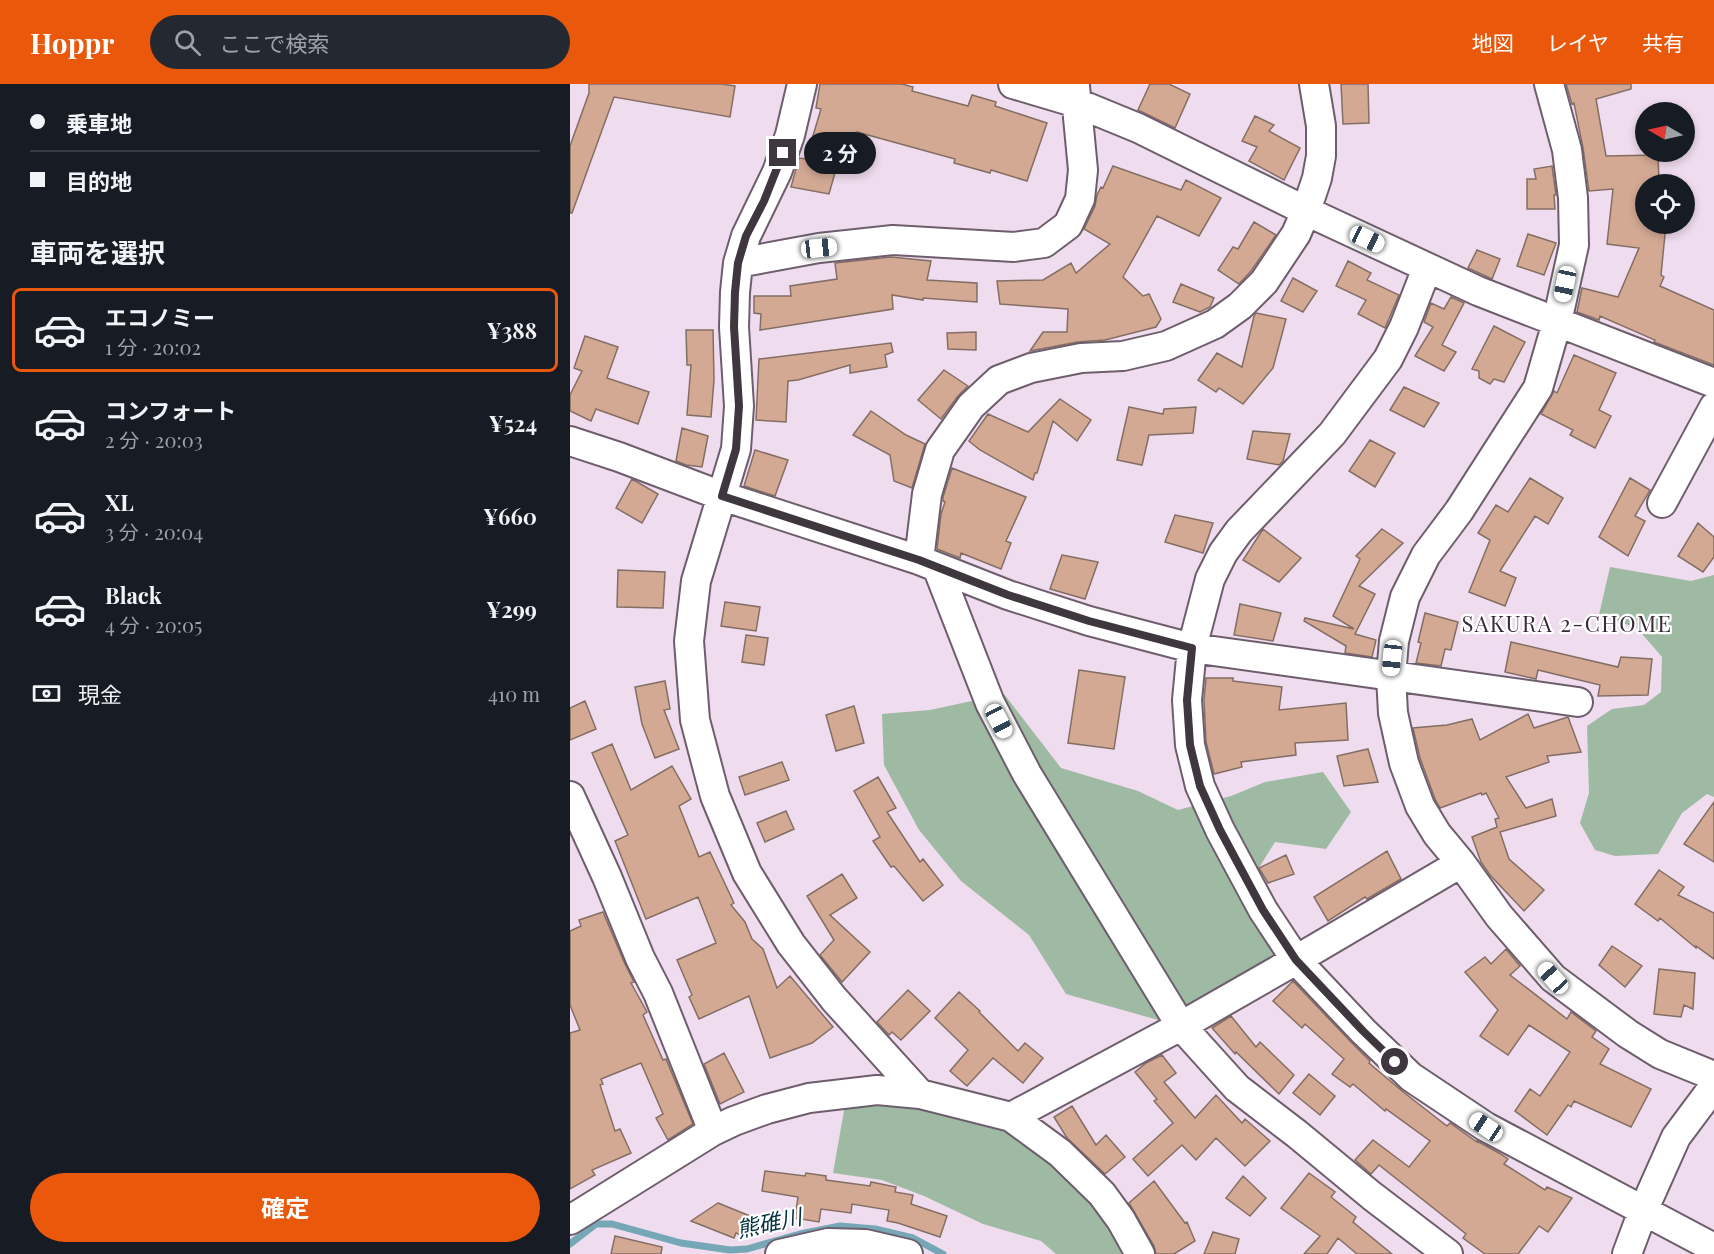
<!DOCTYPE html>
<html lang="ja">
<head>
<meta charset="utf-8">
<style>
  body { margin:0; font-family:"Playfair Display","Noto Sans JP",serif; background:#242831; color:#f1f3f6; height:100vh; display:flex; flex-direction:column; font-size:22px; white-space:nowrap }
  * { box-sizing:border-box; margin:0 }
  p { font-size:20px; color:#9ea1a6 }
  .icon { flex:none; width:33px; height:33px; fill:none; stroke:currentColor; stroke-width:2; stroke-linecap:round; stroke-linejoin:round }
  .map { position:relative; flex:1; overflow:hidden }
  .sheet { display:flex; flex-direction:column; background:#171b24; width:570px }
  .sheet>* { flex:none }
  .guide { display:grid; align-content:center; height:132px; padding:0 30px; background:#171b24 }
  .needle { width:39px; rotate:279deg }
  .controls { position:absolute; left:1065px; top:18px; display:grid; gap:12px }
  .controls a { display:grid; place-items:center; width:60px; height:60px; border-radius:50%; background:#171b24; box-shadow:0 3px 9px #0003; font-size:30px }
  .end { position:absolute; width:27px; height:27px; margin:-14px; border:8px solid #3e373e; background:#fff; box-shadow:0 0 0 3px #fff }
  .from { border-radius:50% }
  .bubble { position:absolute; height:42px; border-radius:21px; background:#171b24; box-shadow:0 3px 9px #0003; font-size:20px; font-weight:700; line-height:42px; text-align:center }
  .car { position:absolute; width:18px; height:36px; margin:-18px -9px; border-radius:8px; box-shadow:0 0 4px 2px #0007; background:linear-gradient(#fff 24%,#345 0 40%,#fff 0 76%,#345 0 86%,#fff 0) }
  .guide b { display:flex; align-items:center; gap:21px; height:57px; font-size:22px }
  .guide b+b { border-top:2px solid #363941 }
  .guide i { width:15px; height:15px; background:#f1f3f6 }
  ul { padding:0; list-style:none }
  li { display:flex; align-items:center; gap:18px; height:84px; margin:0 12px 9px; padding:0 18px; border:3px solid transparent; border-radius:9px }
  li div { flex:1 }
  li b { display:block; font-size:22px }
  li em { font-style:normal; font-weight:700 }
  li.active { border-color:#ea580c }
  li>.icon { width:54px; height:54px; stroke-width:1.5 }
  h2 { padding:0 30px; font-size:27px; line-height:72px }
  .pay { display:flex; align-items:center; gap:15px; height:66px; padding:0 30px; font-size:22px }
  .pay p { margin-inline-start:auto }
  .action { display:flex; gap:12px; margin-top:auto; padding:12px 30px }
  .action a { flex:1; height:69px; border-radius:36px; background:#ea580c; color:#fff; font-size:24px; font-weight:700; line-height:69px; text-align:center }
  header { display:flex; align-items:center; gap:36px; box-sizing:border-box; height:84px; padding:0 30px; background:#ea580c; color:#fff }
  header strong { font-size:28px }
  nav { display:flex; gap:33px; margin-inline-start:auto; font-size:21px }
  .search { width:420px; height:54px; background:#242831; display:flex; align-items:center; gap:15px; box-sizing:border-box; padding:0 21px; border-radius:33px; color:#9ea1a6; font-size:22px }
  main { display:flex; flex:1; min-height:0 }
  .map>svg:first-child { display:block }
  .green { fill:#9fbaa2 }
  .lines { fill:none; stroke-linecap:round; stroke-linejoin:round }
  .stream { stroke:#75a7b7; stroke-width:7 }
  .building { fill:#d3a994; stroke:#846e64; stroke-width:1.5 }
  .minor-casing { stroke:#6e5e6d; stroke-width:32 }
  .minor { stroke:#fff; stroke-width:28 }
  .route { stroke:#3e373e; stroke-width:8 }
  .labels { text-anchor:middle; stroke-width:4.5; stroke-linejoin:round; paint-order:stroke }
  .neighbourhood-label { font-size:22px; letter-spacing:1.5px; fill:#382937; stroke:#fff }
  .water-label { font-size:22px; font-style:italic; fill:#01323e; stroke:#fff }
</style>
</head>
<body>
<header>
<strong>Hoppr</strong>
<div class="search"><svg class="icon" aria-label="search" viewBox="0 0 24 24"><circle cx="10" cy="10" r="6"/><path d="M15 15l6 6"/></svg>ここで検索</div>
<nav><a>地図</a><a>レイヤ</a><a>共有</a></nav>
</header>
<main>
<section class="sheet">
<div class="guide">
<b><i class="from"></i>乗車地</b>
<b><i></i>目的地</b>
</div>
<h2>車両を選択</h2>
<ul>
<li class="active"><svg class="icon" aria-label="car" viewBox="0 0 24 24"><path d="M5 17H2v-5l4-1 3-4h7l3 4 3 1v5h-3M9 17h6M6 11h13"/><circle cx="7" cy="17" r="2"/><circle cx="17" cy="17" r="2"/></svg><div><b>エコノミー</b><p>1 分 · 20:02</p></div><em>¥388</em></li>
<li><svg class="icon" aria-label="car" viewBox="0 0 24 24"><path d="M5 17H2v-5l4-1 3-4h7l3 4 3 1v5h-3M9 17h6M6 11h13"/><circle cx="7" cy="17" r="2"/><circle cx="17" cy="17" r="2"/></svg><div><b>コンフォート</b><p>2 分 · 20:03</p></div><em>¥524</em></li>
<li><svg class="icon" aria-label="car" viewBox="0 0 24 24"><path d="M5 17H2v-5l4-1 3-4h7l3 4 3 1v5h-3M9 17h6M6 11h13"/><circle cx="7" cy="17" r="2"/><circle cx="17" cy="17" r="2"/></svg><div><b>XL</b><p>3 分 · 20:04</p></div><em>¥660</em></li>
<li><svg class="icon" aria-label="car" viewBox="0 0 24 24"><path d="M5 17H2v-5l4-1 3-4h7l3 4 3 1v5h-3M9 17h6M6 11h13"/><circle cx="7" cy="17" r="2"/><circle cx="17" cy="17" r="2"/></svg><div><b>Black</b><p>4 分 · 20:05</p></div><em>¥299</em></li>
</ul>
<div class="pay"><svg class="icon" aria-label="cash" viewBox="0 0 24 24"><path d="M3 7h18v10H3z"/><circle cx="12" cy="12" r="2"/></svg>現金<p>410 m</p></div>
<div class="action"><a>確定</a></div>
</section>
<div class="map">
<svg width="1144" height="1170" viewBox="0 0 1144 1170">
  <rect width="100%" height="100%" fill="#efdcee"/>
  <path class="green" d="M1040 483 1121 497 1144 491V713L1137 710 1112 729 1088 770 1045 772 1025 766 1010 739 1019 709 1017 642 1042 625 1074 621 1091 608 1092 573 1067 544 1029 531Z
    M434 610 491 684 568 707 608 726 661 712 695 698 753 688 781 728 756 765 705 758 672 811 707 874 588 936 496 910 459 851 391 797 349 746 314 681 312 630 360 626Z
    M275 1021 337 1022 402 1034 449 1051 492 1087 536 1139 552 1170H486L471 1157 413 1140 354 1112 312 1096 263 1089Z"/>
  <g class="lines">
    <path class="stream" d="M0 1160 26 1140H42L111 1159 160 1166 177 1165 230 1150 270 1142 305 1145 343 1154 373 1170"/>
  </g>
  <path class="building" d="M19 0H152L165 2 160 33 44 13 2 129H0V62L19 9Z
    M250 0H332L343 3 342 7 398 22 402 11 426 18 425 22 477 39 457 97 421 86 420 89 384 79 385 75 287 48 284 60 274 57 259 110 221 103 229 74 236 75 251 25 246 24Z
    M580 0H599L620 10 605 44 568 26Z
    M771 0H798L799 39 773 40Z
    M996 0H1061V5L1026 15 1036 72 1088 71 1089 98 1076 99V140H1096L1091 191 1094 193 1090 202 1144 226V281L1084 258 1085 256 1030 232 1029 236 1007 228 1012 204 1048 213 1069 164 1037 160 1043 105 1019 107 1013 64 1004 19 1002 20Z
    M685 32 704 41 699 47 730 64 714 96 679 77 687 63 672 57Z
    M543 82 611 106 616 96 651 114 629 152 587 132 553 193 573 212 579 210 591 235 586 243 535 256 508 258 460 267 473 248H497L498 225 430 220 427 197 473 196 501 179 506 189 540 160 514 145 525 122 527 111 531 103 533 104Z
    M982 82 986 111H984L985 125H957V95H966L964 85Z
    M684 138 706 151 681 187 669 200 648 186 663 163 668 165Z
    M958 150 986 159 974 191 947 182Z
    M907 166 930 175 922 195 898 184Z
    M321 173 361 177 357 196 407 199V218L353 214V216L322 211 323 225 190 246 191 230 184 229V212H221L220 202 267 195 265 179Z
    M778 177 801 189 797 196 829 211 815 244 788 230 796 216 766 202Z
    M723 194 747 207 733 228 711 217Z
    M611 200 644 214 640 223 630 228 603 218Z
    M881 213 894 219 872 261 886 268 874 287 845 272 863 243 854 238 861 219 874 225Z
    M686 229 716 235 703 284 673 320 649 304 646 308 628 296 647 269 672 283 684 232Z
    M924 242 955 258 934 298 924 295 920 300 909 294V287L902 285Z
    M116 246H143L144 296 141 333 117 331 121 281H117Z
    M406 248V266L378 265 377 249Z
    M15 252 48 263 37 294 79 308 68 340 26 325 21 337 0 327V311L12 287 4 284Z
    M321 259 323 268 315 271 317 283 280 289V281L228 296 218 297 216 338 186 336 189 275Z
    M1004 271 1046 289 1029 326 1041 332 1025 364 1000 351 1003 346 971 330 984 307 987 309Z
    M374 286 398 302 388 312 371 335 348 316Z
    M834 303 869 319 854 343 820 326Z
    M490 315 521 336 507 357 483 337 467 389H465L463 396 410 366 399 357 418 330 458 348Z
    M559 323 593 330 594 325 626 323 623 349 579 351 572 381 547 376Z
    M301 327 336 351 355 360 342 404 324 397 320 371 283 351Z
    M112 344 138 352 132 383 116 381 106 377Z
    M683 347 720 350 713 377 709 381 677 375Z
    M800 356 825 369 805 403 779 387Z
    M185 366 218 376 205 412 174 402Z
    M382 384 456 413 436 457 441 459 431 485 391 469 390 474 367 465 371 430 375 418 373 417V413Z
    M960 394 993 414 978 440 965 432 930 487 946 494 935 522 899 508 920 456 908 449 926 421 938 428Z
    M1060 394 1080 406 1065 432 1075 437 1058 472 1029 453Z
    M62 395 88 410 72 439 46 424Z
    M605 431 643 439 633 469 595 458Z
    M1128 439 1144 453V473L1133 488 1108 472Z
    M693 445 731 474 709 498 673 476Z
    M812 445 833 459 789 502 805 510 785 550 806 556 802 573 775 569 776 562 734 537 735 534 784 545 763 532 790 475 786 472Z
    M492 471 528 478 515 515 480 505Z
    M48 486 95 488 93 524 47 523Z
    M155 518 190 523 186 547 151 542Z
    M670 520 711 529 703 557 664 551Z
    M855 529 888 538 881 566 875 565 871 582 846 579 851 559 848 558Z
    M176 551 198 554 194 581 172 578Z
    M941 558 1048 583 1051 573 1082 575 1078 611 1028 612 1030 601 968 586 966 595 935 588Z
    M509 586 555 593 544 665 498 659Z
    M636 594H663V597L712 603 709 626 776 619 778 656 725 659 726 671 671 678 672 683 644 690 636 658 634 616Z
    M95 597 100 625 94 626 109 665 85 674 72 640 65 603Z
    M15 617 26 645 0 656V624Z
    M284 622 294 659 266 667 256 631Z
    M958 630 964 644 998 633 1011 668 977 672 979 678 936 693 956 724 982 715 986 732 930 748 939 775 974 806 954 827 920 791 911 778 902 753 927 743 925 735 929 734 916 709 912 711 911 709 870 724 865 715 850 674 843 644 877 641 902 635 910 656Z
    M42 660 61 706 102 682 121 715 109 722 129 773 140 768 164 819 161 821 175 838 182 855 193 865 207 904 220 892 263 943 242 959 200 974 179 912 129 935 119 913 122 911 107 876 146 859 128 813 76 835 45 757 58 751 22 669Z
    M798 665 808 698 774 702 767 672Z
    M212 678 219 696 175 711 169 693Z
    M308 693 326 724 317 728 350 778 353 775 373 801 353 817 324 782 321 783 303 757 310 753 284 707Z
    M1144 718V778L1114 760Z
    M216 727 224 745 195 758 187 739Z
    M817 767 831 795 797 815 795 813 758 837 744 813Z
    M716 771 724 790 698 799 689 784Z
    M1089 786 1114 803 1108 811 1144 829V875L1126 862V864L1090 834 1088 837 1065 820Z
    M272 790 287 814 260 831 300 868 272 898 250 871 264 856 237 812Z
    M33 828 55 880 64 898 61 899 77 928 73 931 93 976 96 975 123 1040 98 1056 86 1034 93 1030 71 979 31 995 33 1000 30 1001 45 1047 50 1045 61 1069 22 1086 25 1091 0 1105V949L10 946 0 921V847L11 842 9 836Z
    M1042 862 1072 882 1055 903 1029 881Z
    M936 865 950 882 940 891 997 935 1001 928 1026 947 1022 953 1039 965 1030 980 1081 1005 1061 1043 1004 1017 1001 1023 998 1021 977 1051 945 1027 960 1005 970 1012 1000 968 959 941 938 971 910 952 928 926 895 888 915 873 921 880Z
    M1089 885 1125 889 1123 925 1114 921 1111 933 1084 930Z
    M723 897 781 958 800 977 799 979 832 1007 877 1042 880 1039 907 1058V1057L929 1069 938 1075 934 1080 975 1106 977 1103 1002 1114 978 1148 969 1142 948 1170H915L893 1154 896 1150 809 1081 801 1090 785 1076 803 1056 839 1083 860 1057 816 1025 815 1027 783 1000 780 1003 762 990 774 975 735 940 732 944 703 917Z
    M338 906 360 927 331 956 322 948 319 951 307 938Z
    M389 908 410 927 409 928 448 967 455 959 473 974 453 999 423 974 397 1002 380 987 398 966 365 934Z
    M661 932 686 963 690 958 724 991 709 1010 666 968 665 970 642 944Z
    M154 969 174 1008 150 1020 134 980Z
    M592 971 606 989 594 998 625 1034 646 1011 672 1039 675 1035 700 1057 675 1082 646 1054 626 1076 612 1061 578 1092 563 1075 603 1039 584 1017 587 1015 565 988 576 979Z
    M739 990 765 1012 750 1031 723 1009Z
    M502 1022 526 1061 536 1051 555 1073 535 1090 497 1054 484 1033Z
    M195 1087 235 1092 236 1089 256 1092V1096L300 1102 301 1098 326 1103 325 1108 343 1111 341 1120 377 1132 370 1153 328 1139 317 1137 319 1126 282 1120 281 1129 251 1125 249 1138 225 1134 228 1113 192 1107Z
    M739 1089 765 1108 761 1113 786 1133 783 1138 822 1170H787L768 1154 757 1170H734L750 1152 711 1124Z
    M673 1092 696 1114 680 1132 656 1114Z
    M584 1097 615 1139 617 1138 625 1157 604 1170H586L584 1162 559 1119Z
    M148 1119 185 1134 177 1153 166 1149 164 1154 121 1137Z
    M643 1148 669 1155 665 1170H634Z
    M45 1152 92 1163 91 1170H41Z"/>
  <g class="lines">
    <g class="minor-casing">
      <path id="minor" d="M232 0 220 51 207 88 176 152 168 179 165 208 164 243 169 322 166 365 126 497 119 557 125 636 145 712 177 789 221 860 264 915 350 1010
        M443 0 507 19 568 44 736 127 908 207 1144 299
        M979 0 997 66 1003 114 1004 161 987 238 968 304 889 427 856 471 835 513 824 557 821 592 823 629 834 679 850 722 867 750 891 779 929 832 983 894 1058 950 1090 970 1144 992
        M168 179 249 164 323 156 444 163 474 159 498 141 510 115 513 86 505 2
        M857 184 834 243 818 275 762 350 669 447 653 469 640 495 622 564 617 616 620 661 630 702 650 746 693 826 726 876 793 947 841 993 916 1043 1144 1164
        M0 357 49 373 152 412 349 476 438 511 519 537 622 564 1008 618
        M1092 419 1144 323
        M349 476 357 410 370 366 401 322 429 296 461 284 511 274 553 272 596 262 645 240 670 222 694 198 726 150 736 127 747 94 751 72V42L744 0
        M367 483 420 619 457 690 611 942 667 1004 727 1050 802 1112 878 1170
        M0 712 37 793 70 874 88 909 143 1047
        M441 1033 611 942 726 876 891 779
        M0 1136 143 1047 164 1037 197 1025 239 1014 307 1006 350 1010 441 1033 490 1069 532 1110 551 1136 570 1170
        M210 1170 258 1159 295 1160 338 1170
        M1057 1170 1073 1127 1106 1053 1144 1002"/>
    </g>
    <use href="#minor" class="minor"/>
  </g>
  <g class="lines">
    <path class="route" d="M213 69 194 117 176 152 168 179 165 208 164 243 169 322 166 365 152 412 349 476 438 511 519 537 622 564 617 616 620 661 630 702 650 746 693 826 726 876 793 947 825 978"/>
  </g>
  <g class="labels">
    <g class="neighbourhood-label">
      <text x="997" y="548">SAKURA 2-CHOME</text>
    </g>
    <g class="water-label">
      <text transform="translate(199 1139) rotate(-12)" y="8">熊碓川</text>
    </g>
  </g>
</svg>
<div class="controls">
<a><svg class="needle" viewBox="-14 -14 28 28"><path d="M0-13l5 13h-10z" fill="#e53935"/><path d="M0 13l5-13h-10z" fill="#9ea1a6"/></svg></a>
<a><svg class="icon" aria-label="locate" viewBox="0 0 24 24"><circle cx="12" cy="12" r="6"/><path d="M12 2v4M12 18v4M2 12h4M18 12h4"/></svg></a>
</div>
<i class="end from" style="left:825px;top:978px"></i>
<i class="end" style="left:213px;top:69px"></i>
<div class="bubble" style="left:234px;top:48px;width:72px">2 分</div>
<i class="car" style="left:797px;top:155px;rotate:115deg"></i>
<i class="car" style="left:249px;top:164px;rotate:84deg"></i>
<i class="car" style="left:995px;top:200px;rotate:192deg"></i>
<i class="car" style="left:822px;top:574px;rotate:186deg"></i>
<i class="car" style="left:429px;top:637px;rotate:152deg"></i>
<i class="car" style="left:983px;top:894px;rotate:318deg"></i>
<i class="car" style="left:916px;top:1043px;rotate:304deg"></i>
</div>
</main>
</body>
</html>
